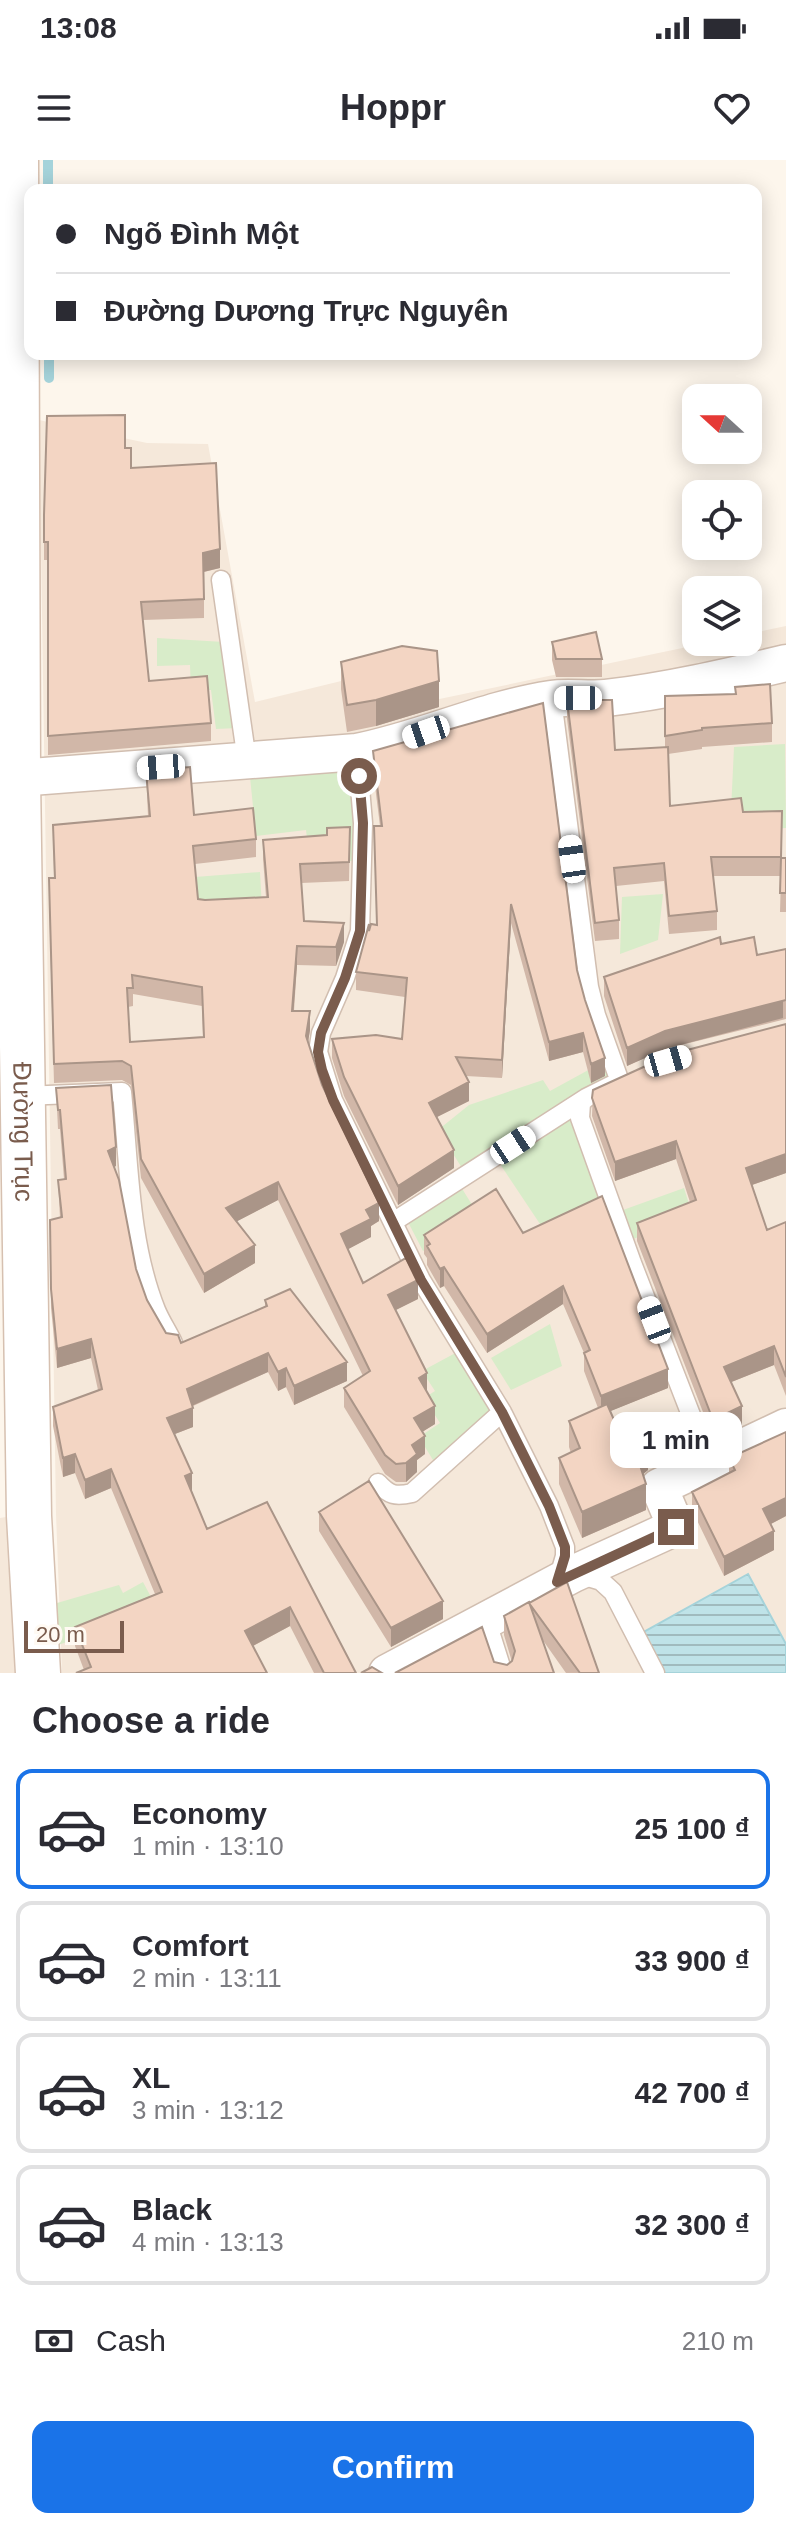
<!DOCTYPE html>
<html lang="en">
<head>
<meta charset="utf-8">
<style>
  body { margin:0; font-family:Arial,sans-serif; background:#f2f2f3; color:#2b2b33; height:100vh; display:flex; flex-direction:column; font-size:30px; white-space:nowrap }
  * { box-sizing:border-box; margin:0 }
  p { font-size:26px; color:#7c7c81 }
  .icon { flex:none; width:44px; height:44px; fill:none; stroke:currentColor; stroke-width:2; stroke-linecap:round; stroke-linejoin:round }
  .map { position:relative; height:1513px; overflow:hidden }
  .details { display:flex; flex-direction:column; background:#fff; flex:1 }
  .details>* { flex:none }
  .top-card { position:absolute; left:24px; top:24px; width:738px; height:176px; border-radius:16px; box-shadow:0 4px 20px #0003; display:grid; align-content:center; height:176px; padding:0 32px; background:#fff }
  .needle { width:52px; rotate:291deg }
  .tools { position:absolute; left:682px; top:224px; display:grid; gap:16px }
  .tools a { display:grid; place-items:center; width:80px; height:80px; border-radius:16px; background:#fff; box-shadow:0 4px 20px #0003; font-size:40px }
  .scale { position:absolute; left:24px; bottom:20px; width:100px; box-sizing:border-box; padding-left:8px; border:4px solid #7a5c4d; border-top:0; font-size:22px; line-height:28px; white-space:nowrap; color:#7a5c4d; -webkit-text-stroke:6px #fffaf3; paint-order:stroke }
  .end { position:absolute; width:36px; height:36px; margin:-18px; border:10px solid #7a5c4d; background:#fff; box-shadow:0 0 0 4px #fff }
  .from { border-radius:50% }
  .bubble { position:absolute; height:56px; border-radius:16px; background:#fff; box-shadow:0 4px 20px #0003; font-size:26px; font-weight:700; line-height:56px; text-align:center }
  .car { position:absolute; width:24px; height:48px; margin:-24px -12px; border-radius:10px; box-shadow:0 0 6px 2px #0007; background:linear-gradient(#fff 24%,#345 0 40%,#fff 0 76%,#345 0 86%,#fff 0) }
  .top-card b { display:flex; align-items:center; gap:28px; height:76px; font-size:30px }
  .top-card b+b { border-top:2px solid #e1e1e2 }
  .top-card i { width:20px; height:20px; background:#2b2b33 }
  ul { padding:0; list-style:none }
  li { display:flex; align-items:center; gap:24px; height:120px; margin:0 16px 12px; padding:0 16px; border:4px solid #e1e1e2; border-radius:16px }
  li div { flex:1 }
  li b { display:block; font-size:30px }
  li em { font-style:normal; font-weight:700 }
  li.on { border-color:#1a73e8 }
  li>.icon { width:72px; height:72px; stroke-width:1.5 }
  h2 { padding:0 32px; font-size:36px; line-height:96px }
  .pay { display:flex; align-items:center; gap:20px; height:88px; padding:0 32px; font-size:30px }
  .pay p { margin-inline-start:auto }
  .button { display:flex; gap:16px; margin-top:auto; padding:16px 32px }
  .button a { flex:1; height:92px; border-radius:16px; background:#1a73e8; color:#fff; font-size:32px; font-weight:700; line-height:92px; text-align:center }
  .status { display:flex; justify-content:space-between; align-items:center; height:56px; padding:0 40px; background:#fff; direction:ltr }
  .status svg { height:22px; fill:currentColor }
  header { display:flex; justify-content:space-between; align-items:center; height:104px; padding:0 32px; background:#fff; font-size:36px; font-weight:700 }
  .map>svg:first-child { display:block }
  .residential { fill:#f5e8da }
  .green { fill:#d8ecc9 }
  .water { fill:url(#water-rules); stroke:#a5d3da; stroke-width:2 }
  .lines { fill:none; stroke-linecap:round; stroke-linejoin:round }
  .stream { stroke:#a5d3da; stroke-width:10 }
  .lane-casing { stroke:#d1beb0; stroke-width:21 }
  .street-casing { stroke:#d1beb0; stroke-width:39 }
  .secondary-casing { stroke:#d6c0b0; stroke-width:47 }
  .lane { stroke:#fff; stroke-width:18 }
  .street { stroke:#fff; stroke-width:36 }
  .secondary { stroke:#fff; stroke-width:44 }
  .wall { fill:#d1b7a8; fill-rule:evenodd }
  .shaded-wall { fill:#aa9588 }
  .building { fill:#f3d5c3; stroke:#aa9588; stroke-width:2; fill-rule:evenodd }
  .route { stroke:#7a5c4d; stroke-width:10 }
  .labels { text-anchor:middle; stroke-width:7; stroke-linejoin:round; paint-order:stroke }
  .street-label { font-size:26px; fill:#7a5c4d; stroke:#fffaf3 }
</style>
</head>
<body>
<div class="status"><b>13:08</b><svg viewBox="0 0 49 12"><path d="M0 12V9h3v3zM5 12V6h3v6zM10 12V3h3v9zM15 12V0h3v12zM26 1h20v11H26zM47 4h2v5h-2z"/></svg></div>
<header><svg class="icon" aria-label="menu" viewBox="0 0 24 24"><path d="M4 6h16M4 12h16M4 18h16"/></svg>Hoppr<svg class="icon" aria-label="heart" viewBox="0 0 24 24"><path d="M12 20l-8-8c-3-5 5-10 8-4 3-6 11-1 8 4z"/></svg></header>
<div class="map">
<svg width="786" height="1513" viewBox="0 0 786 1513">
  <defs>
    <pattern id="water-rules" width="6" height="5" patternUnits="userSpaceOnUse" patternTransform="scale(2)"><rect width="6" height="5" fill="#bfe3e8"/><path d="M0 2.5h6" fill="none" stroke="#a0bbbe"/></pattern>
  </defs>
  <rect width="100%" height="100%" fill="#fdf6ec"/>
  <path class="residential" d="M39 260 147 283 208 284 255 542 411 504 425 542 711 482H748V474L786 466V1513H62L56 1354Z
    M6 1357 15 1513H0V1358Z"/>
  <path class="green" d="M157 478 224 482 238 568 216 569 211 530H191L190 505 157 506Z
    M785 584 786 668 745 669 731 651 734 587Z
    M339 604 353 611 366 700 310 704 306 670 256 676 250 617Z
    M260 712 262 749 184 756 182 718Z
    M663 734 658 780 620 794 622 737Z
    M603 902 609 921 462 1008 438 970 469 945 543 920 550 931Z
    M573 951 607 1046 544 1070 500 1004Z
    M461 1027 479 1056 423 1091 408 1062Z
    M684 1028 693 1057 633 1079 623 1050Z
    M550 1164 562 1206 511 1230 491 1198Z
    M461 1190 494 1248 436 1305 419 1277 440 1263 424 1238 435 1231 422 1211Z
    M143 1422 151 1437 112 1467 58 1485 57 1443 119 1425 123 1433Z"/>
  <path class="water" d="M748 1414 786 1484V1513H664L642 1473Z"/>
  <g class="lines">
    <path class="stream" d="M48 0V30
      M49 194V218"/>
    <g class="lane-casing">
      <path id="lane" d="M221 420 247 601
        M552 539 589 827 596 855 620 922
        M357 592 363 663 360 771 345 818 321 873 318 892 333 940 421 1120 502 1252 549 1346 565 1387V1396L558 1420
        M23 936 122 932C129 1003 129 1083 156 1150 161 1162 168 1172 173 1183
        M586 938 581 943 580 958 632 1103 710 1304
        M393 1062 586 938 612 925
        M378 1323C389 1335 395 1337 412 1333L502 1252
        M581 1415 601 1421 613 1432 655 1513
        M486 1459 503 1513"/>
    </g>
    <g class="street-casing">
      <path id="street" d="M18 618 357 592C423 579 485 549 551 539 569 536 588 540 606 538 667 531 727 517 786 503
        M387 1513 573 1414 676 1367 659 1327 786 1267"/>
    </g>
    <g class="secondary-casing">
      <g id="secondary">
        <path id="s1" d="M16 0 18 618 29 1356 38 1513"/>
      </g>
    </g>
    <use href="#lane" class="lane"/>
    <use href="#street" class="street"/>
    <use href="#secondary" class="secondary"/>
  </g>
  <path class="wall" d="M125 288 131 308 220 408 204 412V458L143 460 149 521 211 563V581L48 595V400H44V355Z
    M552 482 602 499V517H556L552 500Z
    M341 502 439 547 376 566 347 572 341 529Z
    M665 536 772 563V582L702 587V589L668 594 670 646 743 652 781 698H786V752H780L781 716H713L717 751V770L669 774 664 721 616 726 619 760V779L595 781 567 559V540L615 590 665 587Z
    M373 591 577 810 605 916 591 923 583 892 549 901 511 763 502 918 466 916 469 941 437 957 454 1008 398 1045 344 936 332 898V879H402L405 837 356 830V812L369 771 377 765 380 666 373 610Z
    M146 611 194 655 256 679V697L195 704 198 739 205 740 266 737 263 699V680L327 675 350 667 349 721 301 723 304 761 344 782 336 806 297 805 294 851 310 870 308 882 322 925 379 1061 371 1066V1077L348 1089 363 1123 418 1139 395 1150 427 1232 435 1264 422 1272 425 1294 417 1300V1312L406 1322H396L385 1314 344 1247V1228L363 1216 278 1040 237 1061 255 1103 204 1133 141 1018 131 925 122 920 54 923 49 737 54 718 53 665 148 656ZM133 834 202 846 203 877 130 882 128 847 133 846Z
    M721 784 757 795 786 789V859L665 889 627 906 604 836V817Z
    M786 864V1013L752 1025 767 1070 786 1062V1236L774 1205 731 1222 742 1265 713 1278 637 1081V1063L690 1042 676 999 615 1021 592 956 593 930Z
    M56 928 116 1006 114 1007 136 1109 147 1140 166 1173 181 1183 265 1147V1140L347 1221 294 1245 286 1227 278 1231 268 1212 193 1246V1267L175 1274 192 1332 207 1369 267 1342 356 1513H314L290 1466 253 1486 84 1510 75 1486V1467L155 1434 111 1328 85 1339 75 1313 63 1317 53 1266V1247L98 1230 91 1198 57 1208 51 1148 50 1060 60 1058 58 1020 64 1019 60 969H58Z
    M523 1073 668 1228 610 1251 622 1278 648 1310 643 1314 646 1350 582 1378 559 1324V1298L571 1293 569 1287V1261L598 1248 584 1211V1193L563 1144 487 1193 444 1126 440 1128 427 1105V1098L424 1094V1075Z
    M786 1272V1356L771 1364 774 1390 724 1416 692 1350V1332L729 1313V1298Z
    M319 1352 443 1459 391 1487 319 1371Z
    M567 1422 599 1513H566L542 1479 554 1513H395L482 1467 494 1502 507 1505 512 1502 504 1475V1456Z"/>
  <path class="shaded-wall" d="M220 389V408L203 412V393Z
    M439 521V547L376 566V540Z
    M511 744V763L502 918V900Z
    M344 763V782L336 806V787Z
    M297 786V805L292 870V851Z
    M783 840V858L665 889 627 906V888L665 871Z
    M310 851V870L306 895V876Z
    M583 873V892L549 901V882Z
    M605 898V916L591 923V904Z
    M469 922V941L429 961V943Z
    M676 981V999L615 1021V1002Z
    M116 987V1006L108 1010V991Z
    M454 990V1008L398 1045V1026Z
    M786 994V1013L746 1027V1008Z
    M278 1022V1040L226 1067V1048Z
    M379 1043V1061L371 1066V1077L341 1093V1074L366 1050Z
    M255 1085V1103L204 1133V1114Z
    M444 1107V1126L440 1128V1109Z
    M418 1120V1139L388 1154V1135Z
    M563 1126V1144L487 1193V1174Z
    M91 1179V1198L57 1208V1189Z
    M774 1186V1205L724 1225V1207Z
    M268 1193V1212L187 1248V1229Z
    M347 1202V1221L294 1245V1226Z
    M286 1208V1227L278 1231V1212Z
    M668 1209V1228L601 1255V1236Z
    M427 1213V1232L419 1218Z
    M435 1246V1264L414 1277V1258Z
    M742 1246V1265L713 1278V1260Z
    M193 1248V1267L167 1277V1258Z
    M425 1276V1294L417 1300V1312L406 1322V1303L412 1285Z
    M648 1284V1310L642 1315 638 1299 642 1289Z
    M75 1294V1313L63 1317V1298Z
    M111 1309V1328L85 1339V1320Z
    M192 1313V1332L185 1316Z
    M646 1324V1350L582 1378V1352Z
    M786 1338V1356L763 1368V1349Z
    M774 1371V1390L724 1416V1397Z
    M443 1441V1459L391 1487V1468Z
    M290 1447V1466L245 1490V1471Z"/>
  <path class="building" d="M125 255V288H131V308L216 303 220 389 203 393 204 439 141 442 149 521 207 516 211 563 48 576V382H44V355L47 256Z
    M596 472 602 499H556L552 482Z
    M402 486 437 491 439 521 376 540 347 545 341 502Z
    M770 524 772 563 702 568V570L665 576V536L736 534 735 527Z
    M567 540H612L615 590 668 587 670 646 741 638 743 652 782 651 781 697H711L717 751 669 756 664 703 614 708 619 760 595 763Z
    M543 543 577 810 585 840 605 898 591 904 583 873 549 882 511 744 502 900 456 897 469 922 429 943 454 990 398 1026 344 917 332 879 376 875 402 879 407 818 356 812 369 764V771L371 764 377 765 374 666H382L373 591Z
    M190 607 194 655 253 648 256 679 193 686 198 739 205 740 268 737 263 680 327 675V668L350 667 349 702 300 704 304 761 344 763 336 787 297 786 292 851H310L306 876 322 925 379 1043 366 1050 371 1059 341 1074 363 1123 406 1098 418 1120 388 1135 427 1213 419 1218 435 1246 414 1258 425 1276 412 1285 417 1294 406 1303 396 1304 385 1295 344 1228 370 1211 278 1022 226 1048 255 1085 204 1114 141 999 131 906 122 901 54 904 49 718H55L53 665 150 656 146 611ZM132 815 202 827 204 877 130 882 127 828H133Z
    M781 698H786V733H780Z
    M720 777 721 784 754 777 757 795 786 789V840L665 871 627 888 604 817Z
    M786 864V994L746 1008 767 1070 786 1062V1217L774 1186 724 1207 742 1246 713 1260 637 1063 696 1040 676 981 615 1002 592 938 593 930 672 894Z
    M111 925 116 987 108 991 119 1020 136 1109 147 1140 166 1173 178 1175 181 1183 267 1146 265 1140 290 1129 347 1202 294 1226 286 1208 278 1212 268 1193 187 1229 193 1248 167 1258 192 1313 185 1316 207 1369 267 1342 356 1513H324L290 1447 245 1471 267 1513H76L91 1507 75 1467 162 1432 111 1309 85 1320 75 1294 63 1298 53 1247 102 1229 91 1179 57 1189 51 1129 50 1060 62 1057 58 1020 66 1019 60 950H58L56 928Z
    M496 1029 523 1073 602 1036 668 1209 601 1236 584 1193 590 1190 563 1126 487 1174 444 1107 440 1109 427 1086 430 1084 424 1075Z
    M607 1244 622 1278 642 1270 648 1284 642 1289 638 1299 646 1324 582 1352 559 1298 580 1288 569 1261Z
    M786 1272V1338L763 1349 774 1371 724 1397 692 1332 735 1310 729 1298Z
    M369 1321 443 1441 391 1468 319 1352Z
    M567 1422 599 1513H580L529 1443Z
    M529 1442 554 1513H395L482 1467 494 1502 507 1505 512 1501 515 1491 504 1456Z
    M372 1507 382 1513H361Z"/>
  <g class="lines">
    <path class="route" d="M359 616 363 663 360 771 345 818 321 873 318 892 322 910 333 940 421 1120 502 1252 549 1346 565 1387V1396L557 1422 676 1367"/>
  </g>
  <g class="labels">
    <g class="street-label">
      <text dy="9" stroke="none"><textPath href="#s1" startOffset="972">Đường Trục</textPath></text>
    </g>
  </g>
</svg>
<div class="tools">
<a><svg class="needle" viewBox="-14 -14 28 28"><path d="M0-13l5 13h-10z" fill="#e53935"/><path d="M0 13l5-13h-10z" fill="#7c7c81"/></svg></a>
<a><svg class="icon" aria-label="locate" viewBox="0 0 24 24"><circle cx="12" cy="12" r="6"/><path d="M12 2v4M12 18v4M2 12h4M18 12h4"/></svg></a>
<a><svg class="icon" aria-label="layers" viewBox="0 0 24 24"><path d="M12 4l9 5-9 5-9-5zM3 14l9 5 9-5"/></svg></a>
</div>
<div class="scale">20 m</div>
<i class="end from" style="left:359px;top:616px"></i>
<i class="end" style="left:676px;top:1367px"></i>
<div class="bubble" style="left:610px;top:1252px;width:132px">1 min</div>
<i class="car" style="left:578px;top:538px;rotate:270deg"></i>
<i class="car" style="left:426px;top:572px;rotate:251deg"></i>
<i class="car" style="left:161px;top:607px;rotate:266deg"></i>
<i class="car" style="left:572px;top:699px;rotate:352deg"></i>
<i class="car" style="left:668px;top:901px;rotate:74deg"></i>
<i class="car" style="left:513px;top:985px;rotate:57deg"></i>
<i class="car" style="left:654px;top:1160px;rotate:339deg"></i>
<div class="top-card">
<b><i class="from"></i>Ngõ Đình Một</b>
<b><i></i>Đường Dương Trực Nguyên</b>
</div>
</div>
<section class="details">
<h2>Choose a ride</h2>
<ul>
<li class="on"><svg class="icon" aria-label="car" viewBox="0 0 24 24"><path d="M5 17H2v-5l4-1 3-4h7l3 4 3 1v5h-3M9 17h6M6 11h13"/><circle cx="7" cy="17" r="2"/><circle cx="17" cy="17" r="2"/></svg><div><b>Economy</b><p>1 min · 13:10</p></div><em>25 100 ₫</em></li>
<li><svg class="icon" aria-label="car" viewBox="0 0 24 24"><path d="M5 17H2v-5l4-1 3-4h7l3 4 3 1v5h-3M9 17h6M6 11h13"/><circle cx="7" cy="17" r="2"/><circle cx="17" cy="17" r="2"/></svg><div><b>Comfort</b><p>2 min · 13:11</p></div><em>33 900 ₫</em></li>
<li><svg class="icon" aria-label="car" viewBox="0 0 24 24"><path d="M5 17H2v-5l4-1 3-4h7l3 4 3 1v5h-3M9 17h6M6 11h13"/><circle cx="7" cy="17" r="2"/><circle cx="17" cy="17" r="2"/></svg><div><b>XL</b><p>3 min · 13:12</p></div><em>42 700 ₫</em></li>
<li><svg class="icon" aria-label="car" viewBox="0 0 24 24"><path d="M5 17H2v-5l4-1 3-4h7l3 4 3 1v5h-3M9 17h6M6 11h13"/><circle cx="7" cy="17" r="2"/><circle cx="17" cy="17" r="2"/></svg><div><b>Black</b><p>4 min · 13:13</p></div><em>32 300 ₫</em></li>
</ul>
<div class="pay"><svg class="icon" aria-label="cash" viewBox="0 0 24 24"><path d="M3 7h18v10H3z"/><circle cx="12" cy="12" r="2"/></svg>Cash<p>210 m</p></div>
<div class="button"><a>Confirm</a></div>
</section>
</body>
</html>
